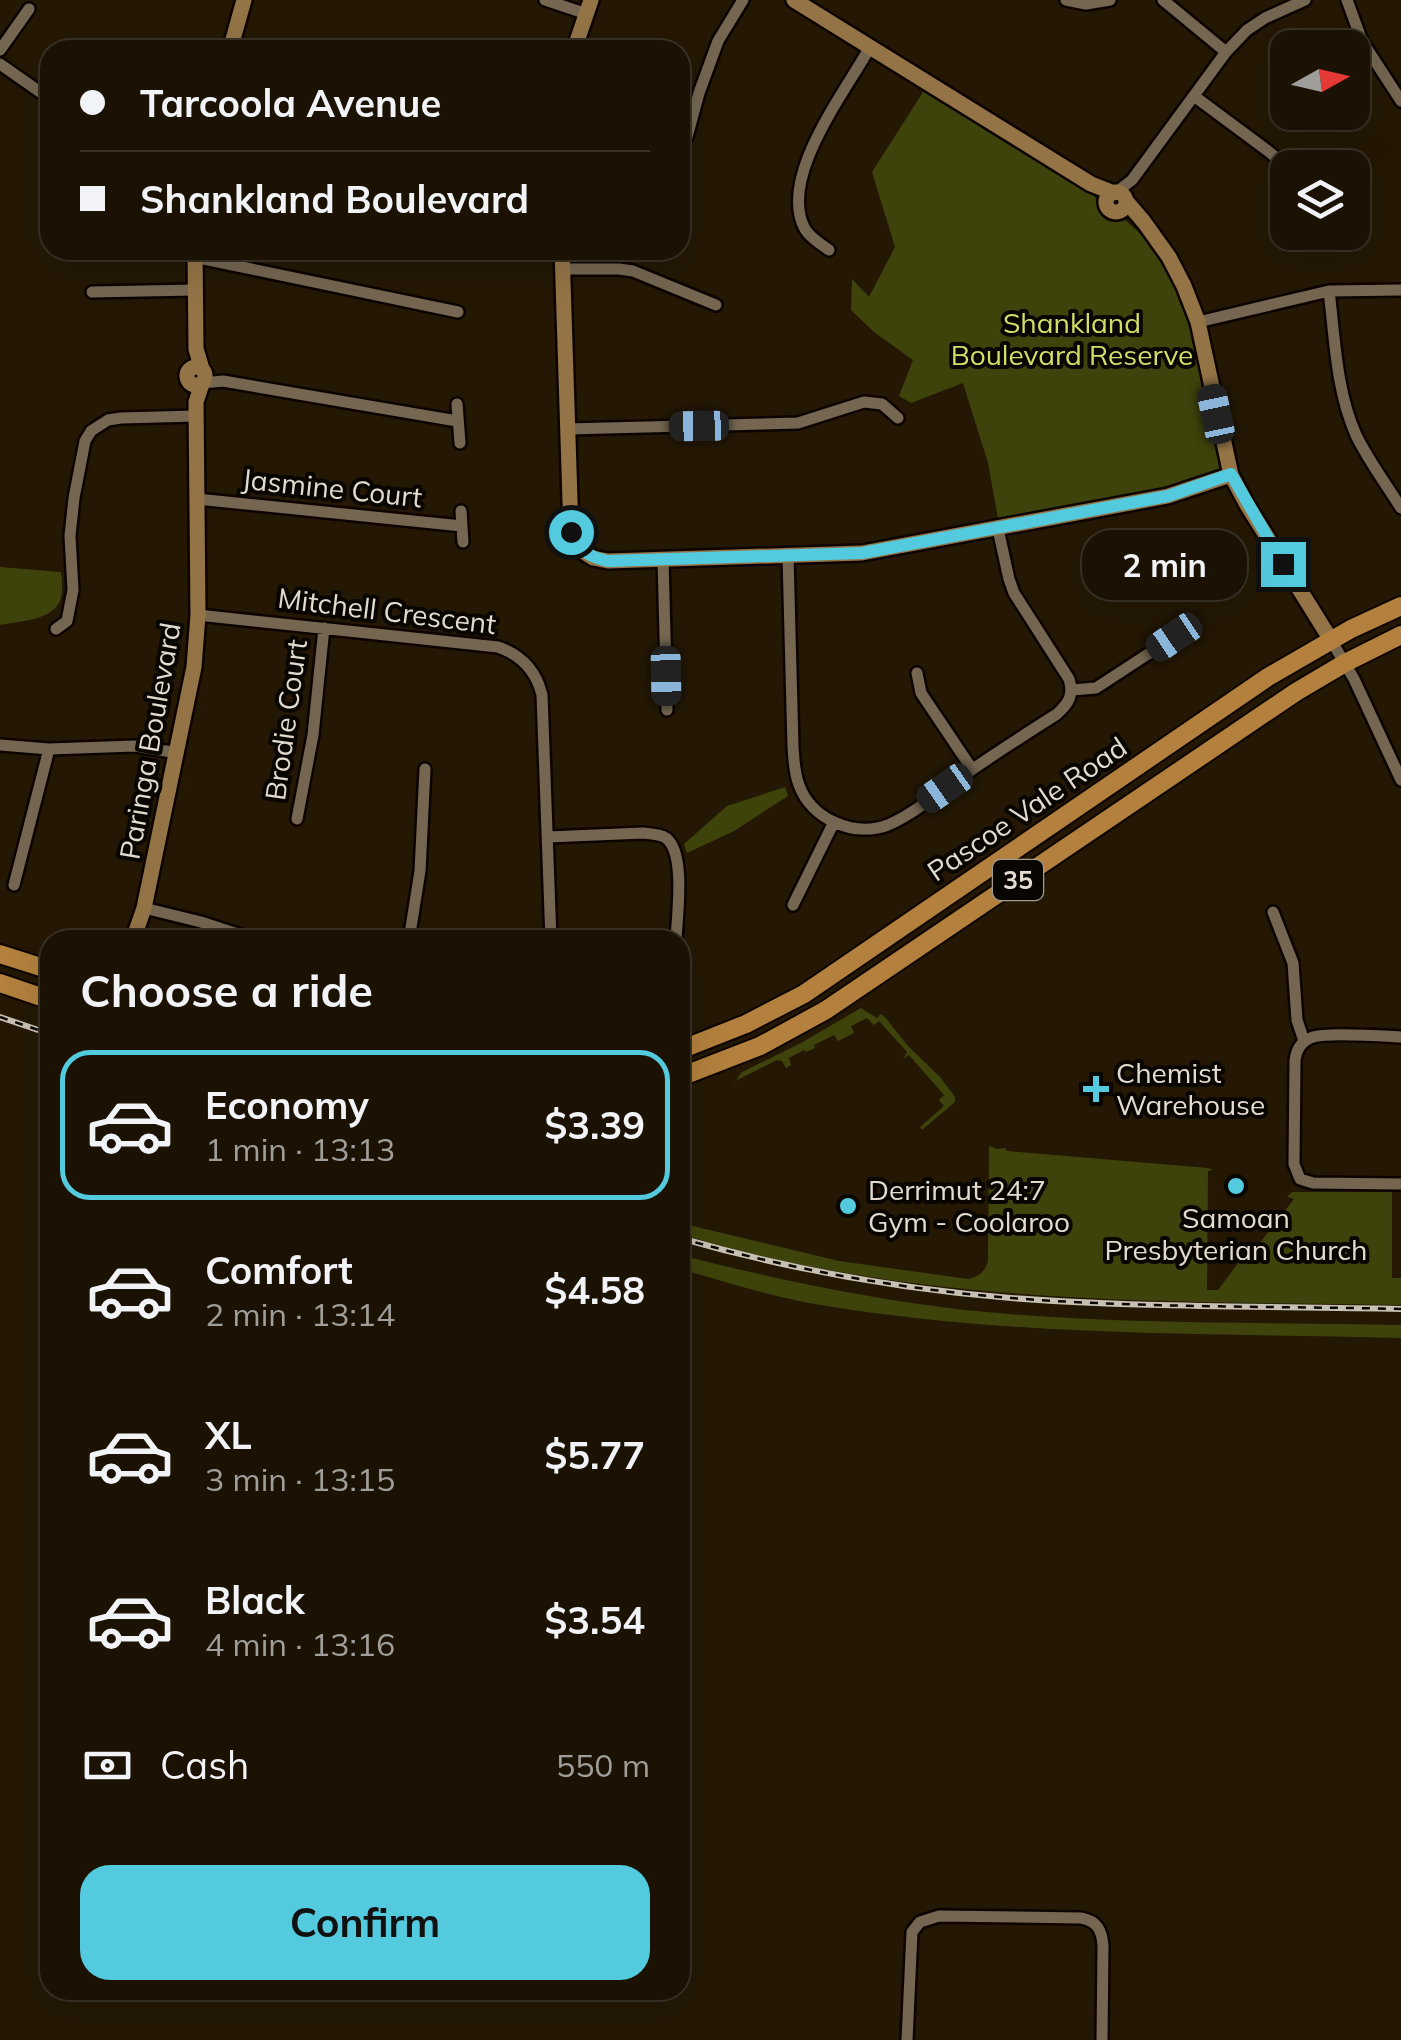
<!DOCTYPE html>
<html lang="en">
<head>
<meta charset="utf-8">
<style>
  body { margin:0; font-family:Mulish,sans-serif; background:#282013; color:#f1f3f6; height:100vh; display:flex; flex-direction:column; font-size:38px; white-space:nowrap }
  * { box-sizing:border-box; margin:0 }
  p { font-size:32px; color:#a09e9a }
  .icon { flex:none; width:55px; height:55px; fill:none; stroke:currentColor; stroke-width:2; stroke-linecap:round; stroke-linejoin:round }
  .map { position:relative; flex:1; overflow:hidden }
  .sheet { position:absolute; left:40px; top:930px; width:650px; height:1070px; display:flex; flex-direction:column; background:#1b1204; border-radius:30px; box-shadow:0 10px 40px #0002,0 0 0 2px #393226 }
  .sheet>* { flex:none }
  .hud { position:absolute; left:40px; top:40px; width:650px; height:220px; border-radius:30px; box-shadow:0 10px 40px #0002,0 0 0 2px #393226; display:grid; align-content:center; height:220px; padding:0 40px; background:#1b1204 }
  .needle { width:65px; rotate:82deg }
  .tools { position:absolute; left:1270px; top:30px; display:grid; gap:20px }
  .tools a { display:grid; place-items:center; width:100px; height:100px; border-radius:20px; background:#1b1204; box-shadow:0 10px 40px #0002,0 0 0 2px #393226; font-size:50px }
  .end { position:absolute; width:45px; height:45px; margin:-22px; border:12px solid #54cade; background:#111; box-shadow:0 0 0 5px #111 }
  .from { border-radius:50% }
  .bubble { position:absolute; height:70px; border-radius:30px; background:#1b1204; box-shadow:0 10px 40px #0002,0 0 0 2px #393226; font-size:32px; font-weight:700; line-height:70px; text-align:center }
  .car { position:absolute; width:30px; height:60px; margin:-30px -15px; border-radius:12px; box-shadow:0 0 8px 2px #0007; background:linear-gradient(#222 24%,#8ab4d8 0 40%,#222 0 76%,#8ab4d8 0 86%,#222 0) }
  .hud b { display:flex; align-items:center; gap:35px; height:95px; font-size:38px }
  .hud b+b { border-top:2px solid #393226 }
  .hud i { width:25px; height:25px; background:#f1f3f6 }
  ul { padding:0; list-style:none }
  li { display:flex; align-items:center; gap:30px; height:150px; margin:0 20px 15px; padding:0 20px; border:5px solid transparent; border-radius:30px }
  li div { flex:1 }
  li b { display:block; font-size:38px }
  li em { font-style:normal; font-weight:700 }
  li.current { border-color:#54cade }
  li>.icon { width:90px; height:90px; stroke-width:1.5 }
  h2 { padding:0 40px; font-size:45px; line-height:120px }
  .pay { display:flex; align-items:center; gap:25px; height:110px; padding:0 40px; font-size:38px }
  .pay p { margin-inline-start:auto }
  .action { display:flex; gap:20px; margin-top:auto; padding:20px 40px }
  .action a { flex:1; height:115px; border-radius:30px; background:#54cade; color:#111; font-size:40px; font-weight:700; line-height:115px; text-align:center }
  .map>svg:first-child { display:block }
  .green { fill:#3e430b }
  .lines { fill:none; stroke-linecap:round; stroke-linejoin:round }
  .street-casing { stroke:#0d0400; stroke-width:16 }
  .secondary-casing { stroke:#0d0400; stroke-width:20 }
  .primary-casing { stroke:#0d0400; stroke-width:22 }
  .street { stroke:#746651; stroke-width:11 }
  .secondary { stroke:#947447; stroke-width:15 }
  .primary { stroke:#b3813d; stroke-width:18 }
  .rail-casing { stroke:#c8c0b3; stroke-width:6 }
  .rail { stroke:#090501; stroke-width:2.5; stroke-dasharray:8; stroke-linecap:butt }
  .route { stroke:#54cade; stroke-width:12 }
  .poi-dot { fill:#54cade; stroke:#090501; stroke-width:4 }
  .labels { text-anchor:middle; stroke-width:8; stroke-linejoin:round; paint-order:stroke }
  .shield { fill:#090501; stroke:#a29b91; stroke-width:2.5 }
  .shield-label { font-size:25px; font-weight:bold; fill:#e3dbcf }
  .park-label { font-size:28px; fill:#d2de67; stroke:#090501 }
  .street-label { font-size:28px; fill:#e3dbcf; stroke:#090501 }
  .poi-label { font-size:28px; fill:#e3dbcf; stroke:#090501; text-anchor:start }
</style>
</head>
<body>
<div class="map">
<svg width="1401" height="2040" viewBox="0 0 1401 2040">
  <rect width="100%" height="100%" fill="#241805"/>
  <path class="green" d="M925 89 1094 196 1106 213 1123 218 1146 239 1165 262 1189 314 1222 462 1221 469 1216 475 1166 491 999 524 988 463 963 383 911 403 899 396 913 360 874 332 851 310 852 279 869 297 895 247 872 172Z
    M0 567 61 572C62 580 63 590 61 598 54 621 19 621 0 625Z
    M785 787 788 796 734 831 687 853 684 844 727 806Z
    M861 1008 877 1018 881 1014 885 1017 907 1045 940 1077 955 1097V1102L922 1130 920 1127 944 1106 939 1100 944 1095 909 1055 903 1059 907 1052 879 1021 874 1025 867 1018 851 1026 854 1033 838 1041 834 1035 814 1045 815 1048 806 1052 804 1050 789 1058 791 1065 786 1068 782 1061 777 1060 737 1080 732 1086 742 1072 801 1043Z
    M989 1146 997 1149 1005 1148 1007 1151 1208 1168 1213 1170 1208 1171 1207 1290H1218L1250 1247 1259 1244 1294 1199 1287 1197 1292 1192H1392V1278H1401V1305C1160 1301 913 1306 680 1234V1223L839 1261 968 1279C978 1277 985 1272 988 1261Z
    M680 1255C774 1279 869 1299 965 1310 1110 1325 1256 1322 1401 1325V1338C1208 1333 1012 1337 821 1305 773 1297 726 1282 680 1269Z"/>
  <g class="lines">
    <g class="street-casing">
      <path id="street" d="M545 0 584 13
        M1066 0 1086 4 1110 0
        M1163 0 1226 52
        M1347 0 1362 41 1401 101
        M0 50 29 9
        M0 64 50 99
        M1194 96 1268 151 1279 160 1288 173
        M687 137 699 93 718 41 743 0
        M1115 193 1132 180 1226 52 1247 30 1265 18 1305 0
        M829 250C821 244 810 238 805 229 777 178 846 91 870 47
        M194 257 458 312
        M563 269H619L633 271 716 305
        M1329 291C1335 339 1336 390 1356 435 1368 460 1386 484 1401 508
        M92 292 195 290
        M1198 322 1329 291 1401 290
        M203 383 223 381 457 421
        M457 404 460 443
        M568 429 798 423 864 402 882 404 898 418
        M197 499 462 526
        M461 511 463 542
        M788 556 793 747C794 760 794 772 799 785 811 819 854 838 888 825 914 814 937 793 960 778 991 756 1024 735 1057 714 1069 703 1074 695 1069 679L1014 593 1009 579 998 529
        M663 560 667 710
        M198 615 498 647C521 655 536 670 542 695L551 940
        M56 629 67 621 73 590 70 536 74 498 85 441 91 431 108 420 121 418 196 416
        M1331 640 1354 679 1401 780
        M917 673 921 693 972 769
        M1072 690 1096 688 1174 637
        M0 745 49 749 135 746 178 753
        M297 819 313 735 324 628
        M548 837 643 833C650 834 660 834 666 838 686 853 677 916 676 940
        M14 885 49 749
        M793 905 834 822
        M144 908 201 922 256 940
        M1273 912 1293 963 1297 1020 1304 1041
        M409 940 420 871 425 769
        M680 962 684 963
        M1401 1037C1382 1036 1328 1032 1313 1037 1301 1041 1296 1050 1295 1061L1294 1164 1300 1179 1313 1183 1401 1184
        M907 2040 912 1932 920 1922 939 1916 1081 1918C1097 1921 1102 1930 1103 1946L1102 2040"/>
    </g>
    <g class="secondary-casing">
      <path id="secondary" d="M794 0 1091 184 1114 193
        M230 50 244 0
        M574 50 591 0
        M1106 202a10 10 0 1 1 20 0a10 10 0 1 1-20 0Z
        M1126 201 1144 222 1169 257 1184 286 1198 322 1231 475 1247 505 1331 640
        M195 250 196 349 202 369
        M562 250 571 532 574 541 582 551 593 558 608 561 862 553 1168 496 1231 475
        M187 376a9 9 0 1 1 18 0a9 9 0 1 1-18 0Z
        M133 940 144 908 194 667 198 615 196 402 202 384"/>
    </g>
    <g class="primary-casing">
      <path id="primary" d="M0 954 50 970
        M0 983 50 1000
        M680 1050 746 1024 804 994 1268 677 1351 629 1401 606
        M680 1077 760 1046 826 1010 1296 692 1345 663 1401 635"/>
    </g>
    <use href="#street" class="street"/>
    <use href="#secondary" class="secondary"/>
    <use href="#primary" class="primary"/>
    <g class="rail-casing">
      <path id="rail" d="M0 1017 50 1034
        M680 1238C788 1269 899 1289 1011 1298 1140 1308 1271 1306 1401 1309"/>
    </g>
    <use href="#rail" class="rail"/>
  </g>
  <g class="lines">
    <path class="route" d="M571 532C577 550 589 557 608 561L862 553 1168 496 1231 474 1283 564"/>
  </g>
  <g class="poi-dot">
    <path d="M1091 1074h10v10h10v10h-10v10h-10v-10h-10v-10h10z"/>
    <circle cx="1236" cy="1186" r="10"/>
    <circle cx="848" cy="1206" r="10"/>
  </g>
  <g class="labels">
    <rect class="shield" x="993" y="860" width="50" height="40" rx="8"/>
    <g class="shield-label">
      <text x="1018" y="889">35</text>
    </g>
    <g class="park-label">
      <text x="1072" y="333">Shankland<tspan x="1072" dy="32">Boulevard Reserve</tspan></text>
    </g>
    <g class="street-label">
      <text transform="translate(332 488) rotate(6)" y="10">Jasmine Court</text>
      <text transform="translate(387 611) rotate(7)" y="10">Mitchell Crescent</text>
      <text transform="translate(286 720) rotate(-82)" y="10">Brodie Court</text>
      <text transform="translate(150 741) rotate(-80)" y="10">Paringa Boulevard</text>
      <text transform="translate(1027 809) rotate(-34)" y="10">Pascoe Vale Road</text>
    </g>
    <g class="poi-label">
      <text x="1116" y="1083">Chemist<tspan x="1116" dy="32">Warehouse</tspan></text>
      <text x="868" y="1200">Derrimut 24:7<tspan x="868" dy="32">Gym - Coolaroo</tspan></text>
      <text x="1236" y="1228" text-anchor="middle">Samoan<tspan x="1236" dy="32">Presbyterian Church</tspan></text>
    </g>
  </g>
</svg>
<div class="tools">
<a><svg class="needle" viewBox="-14 -14 28 28"><path d="M0-13l5 13h-10z" fill="#e53935"/><path d="M0 13l5-13h-10z" fill="#a09e9a"/></svg></a>
<a><svg class="icon" aria-label="layers" viewBox="0 0 24 24"><path d="M12 4l9 5-9 5-9-5zM3 14l9 5 9-5"/></svg></a>
</div>
<i class="end from" style="left:571px;top:532px"></i>
<i class="end" style="left:1283px;top:564px"></i>
<div class="bubble" style="left:1082px;top:530px;width:165px">2 min</div>
<i class="car" style="left:1216px;top:414px;rotate:348deg"></i>
<i class="car" style="left:699px;top:426px;rotate:269deg"></i>
<i class="car" style="left:1174px;top:637px;rotate:236deg"></i>
<i class="car" style="left:666px;top:676px;rotate:179deg"></i>
<i class="car" style="left:945px;top:788px;rotate:235deg"></i>
<div class="hud">
<b><i class="from"></i>Tarcoola Avenue</b>
<b><i></i>Shankland Boulevard</b>
</div>
<section class="sheet">
<h2>Choose a ride</h2>
<ul>
<li class="current"><svg class="icon" aria-label="car" viewBox="0 0 24 24"><path d="M5 17H2v-5l4-1 3-4h7l3 4 3 1v5h-3M9 17h6M6 11h13"/><circle cx="7" cy="17" r="2"/><circle cx="17" cy="17" r="2"/></svg><div><b>Economy</b><p>1 min · 13:13</p></div><em>$3.39</em></li>
<li><svg class="icon" aria-label="car" viewBox="0 0 24 24"><path d="M5 17H2v-5l4-1 3-4h7l3 4 3 1v5h-3M9 17h6M6 11h13"/><circle cx="7" cy="17" r="2"/><circle cx="17" cy="17" r="2"/></svg><div><b>Comfort</b><p>2 min · 13:14</p></div><em>$4.58</em></li>
<li><svg class="icon" aria-label="car" viewBox="0 0 24 24"><path d="M5 17H2v-5l4-1 3-4h7l3 4 3 1v5h-3M9 17h6M6 11h13"/><circle cx="7" cy="17" r="2"/><circle cx="17" cy="17" r="2"/></svg><div><b>XL</b><p>3 min · 13:15</p></div><em>$5.77</em></li>
<li><svg class="icon" aria-label="car" viewBox="0 0 24 24"><path d="M5 17H2v-5l4-1 3-4h7l3 4 3 1v5h-3M9 17h6M6 11h13"/><circle cx="7" cy="17" r="2"/><circle cx="17" cy="17" r="2"/></svg><div><b>Black</b><p>4 min · 13:16</p></div><em>$3.54</em></li>
</ul>
<div class="pay"><svg class="icon" aria-label="cash" viewBox="0 0 24 24"><path d="M3 7h18v10H3z"/><circle cx="12" cy="12" r="2"/></svg>Cash<p>550 m</p></div>
<div class="action"><a>Confirm</a></div>
</section>
</div>
</body>
</html>
